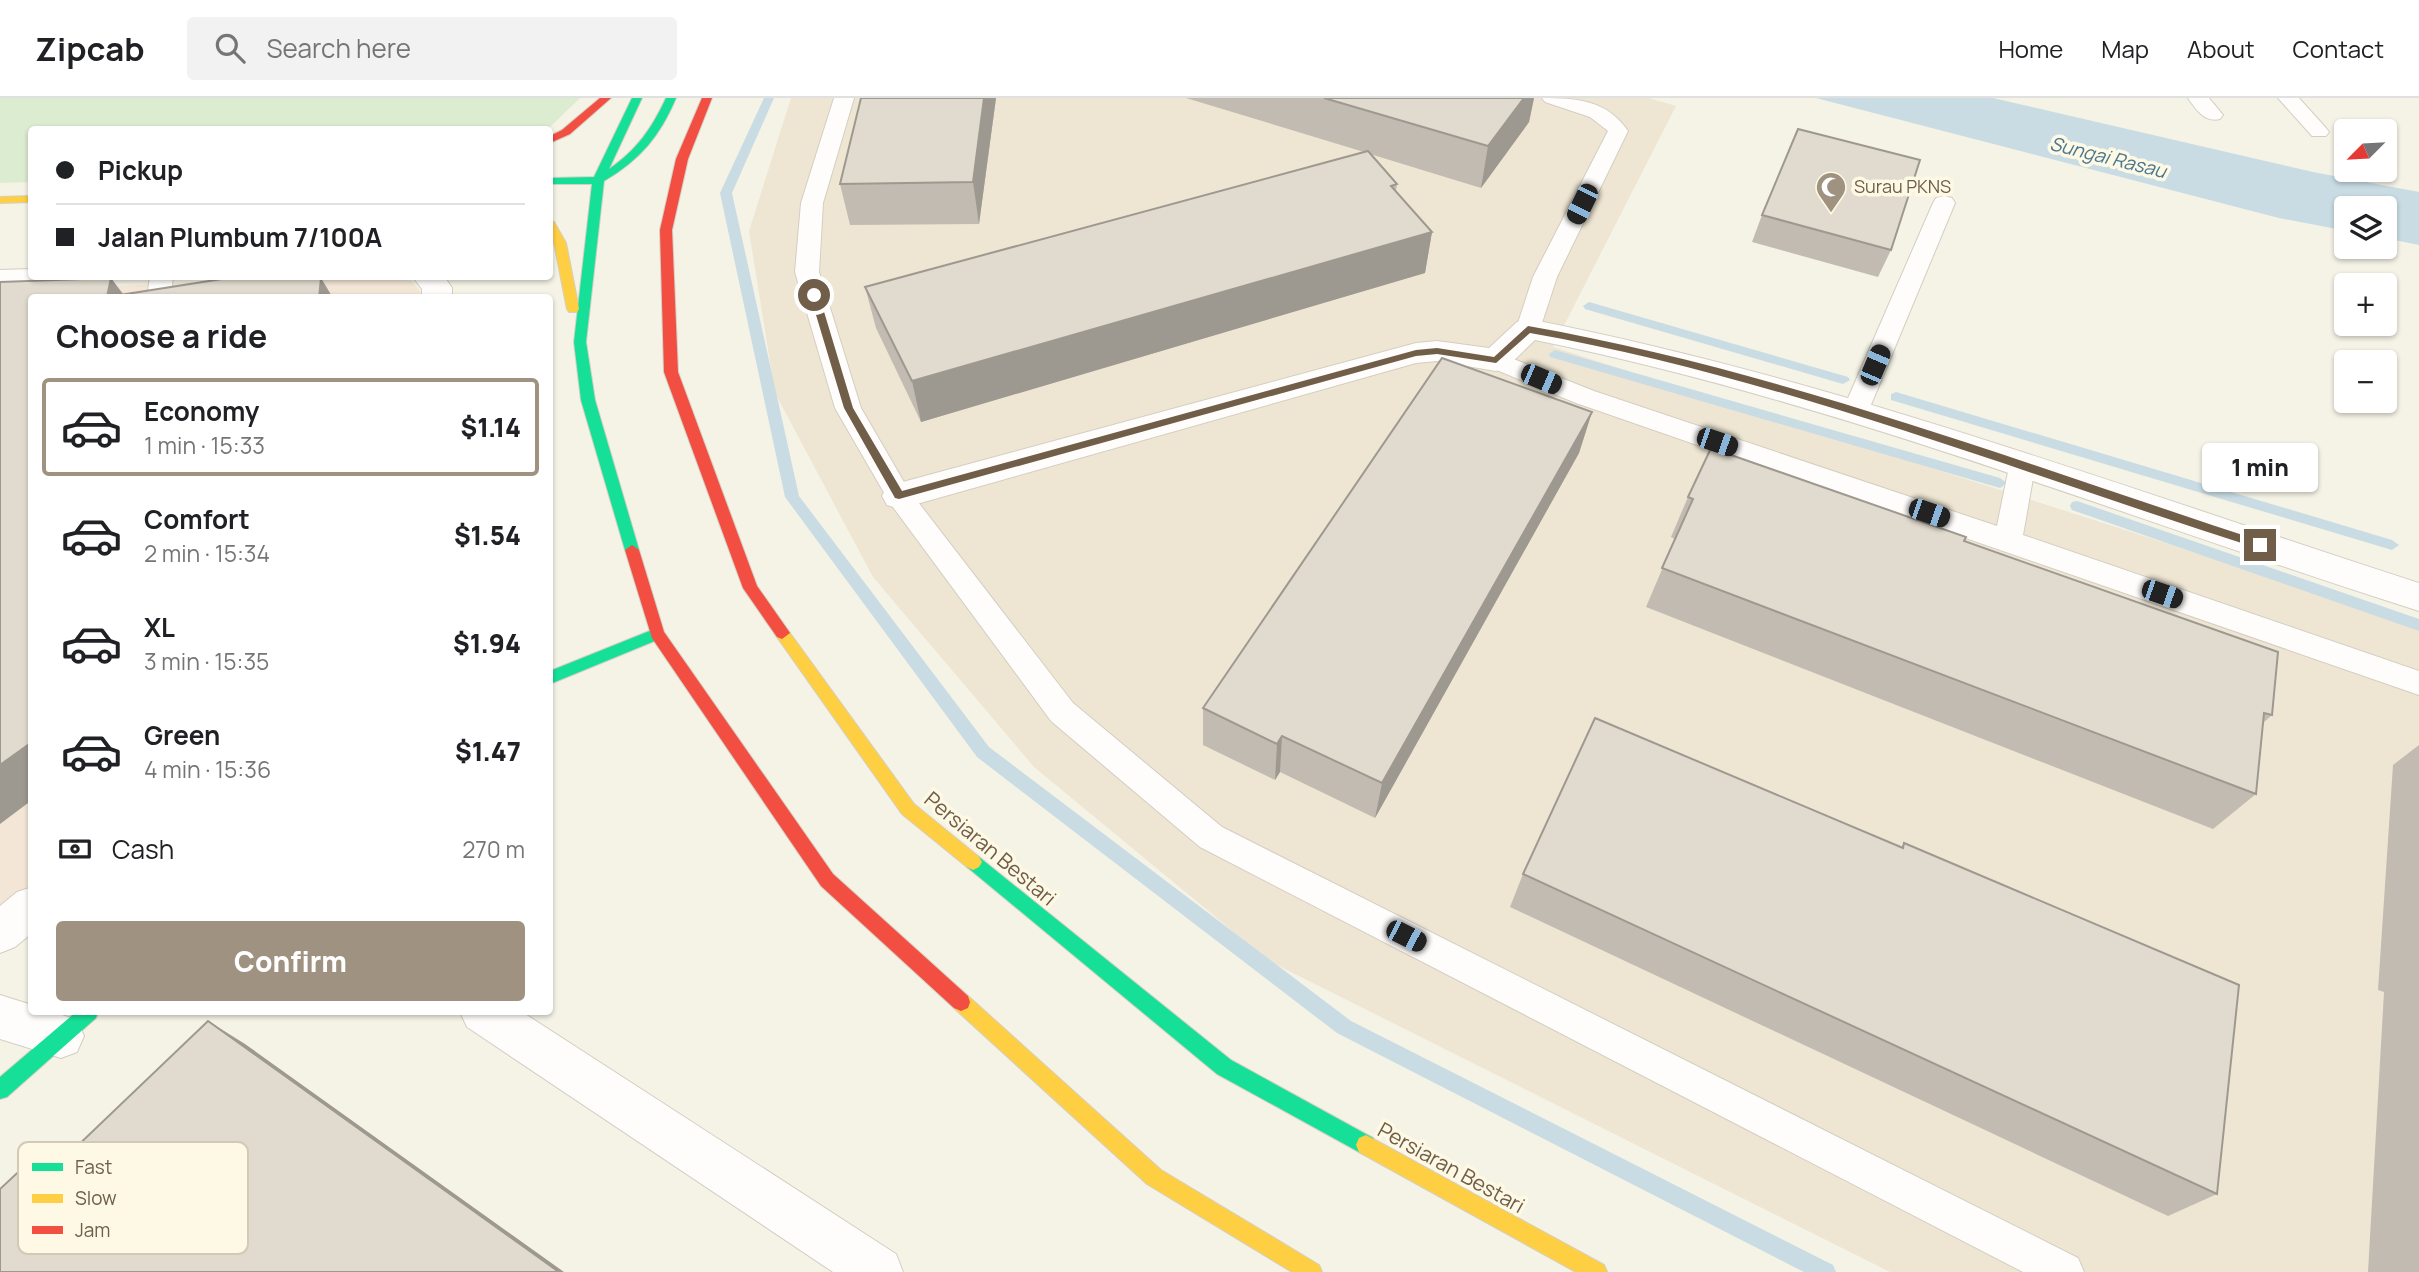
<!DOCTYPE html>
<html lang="en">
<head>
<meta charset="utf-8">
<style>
  body { margin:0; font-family:Manrope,sans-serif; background:#f2f2f2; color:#202124; height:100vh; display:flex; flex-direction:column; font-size:26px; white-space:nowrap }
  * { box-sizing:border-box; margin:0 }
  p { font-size:23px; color:#757577 }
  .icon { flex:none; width:38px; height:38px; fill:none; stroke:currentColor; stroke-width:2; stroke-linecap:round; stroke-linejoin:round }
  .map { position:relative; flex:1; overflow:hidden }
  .drawer { position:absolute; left:28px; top:196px; width:525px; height:721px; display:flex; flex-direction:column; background:#fff; border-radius:7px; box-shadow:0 2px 5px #0004 }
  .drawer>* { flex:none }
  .guide { position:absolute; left:28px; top:28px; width:525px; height:154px; border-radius:7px; box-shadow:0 2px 5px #0004; display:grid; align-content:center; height:154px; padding:0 28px; background:#fff }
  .needle { width:46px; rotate:246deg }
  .fabs { position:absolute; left:2334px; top:21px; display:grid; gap:14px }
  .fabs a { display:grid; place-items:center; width:63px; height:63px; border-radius:7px; background:#fff; box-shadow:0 2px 5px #0004; font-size:35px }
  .end { position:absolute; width:32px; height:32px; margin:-16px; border:9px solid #705e49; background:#fff; box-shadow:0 0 0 4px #fff }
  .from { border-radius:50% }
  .bubble { position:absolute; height:49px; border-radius:7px; background:#fff; box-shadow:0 2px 5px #0004; font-size:23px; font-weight:800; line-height:49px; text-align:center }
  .car { position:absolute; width:21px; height:42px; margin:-21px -10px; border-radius:9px; box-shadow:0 0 5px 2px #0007; background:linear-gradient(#222 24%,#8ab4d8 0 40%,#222 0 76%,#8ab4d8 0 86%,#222 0) }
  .guide b { display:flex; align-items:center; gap:24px; height:66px; font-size:26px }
  .guide b+b { border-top:2px solid #e0e0e0 }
  .guide i { width:18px; height:18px; background:#202124 }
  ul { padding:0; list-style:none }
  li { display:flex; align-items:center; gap:21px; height:98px; margin:0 14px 10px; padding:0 14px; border:4px solid transparent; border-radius:7px }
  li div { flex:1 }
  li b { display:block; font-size:26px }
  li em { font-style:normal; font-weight:800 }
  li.selected { border-color:#9f9280 }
  li>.icon { width:63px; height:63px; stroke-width:1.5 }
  h2 { padding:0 28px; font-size:32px; line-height:84px }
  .pay { display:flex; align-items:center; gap:18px; height:77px; padding:0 28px; font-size:26px }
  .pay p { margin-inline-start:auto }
  .button { display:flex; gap:14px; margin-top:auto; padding:14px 28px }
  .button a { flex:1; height:80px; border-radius:7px; background:#9f9280; color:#fff; font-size:28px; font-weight:800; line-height:80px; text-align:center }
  header { display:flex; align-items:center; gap:42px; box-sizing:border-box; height:98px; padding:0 35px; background:#fff; border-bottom:2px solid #e0e0e0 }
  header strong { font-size:33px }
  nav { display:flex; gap:38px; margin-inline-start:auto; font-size:24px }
  .search { width:490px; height:63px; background:#f2f2f2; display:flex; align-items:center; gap:18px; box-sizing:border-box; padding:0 24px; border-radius:7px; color:#757577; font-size:26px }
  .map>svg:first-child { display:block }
  .residential { fill:#eee6d3 }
  .commercial { fill:#f3e6d6 }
  .green { fill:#dcecd1 }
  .water { fill:#c9dce3 }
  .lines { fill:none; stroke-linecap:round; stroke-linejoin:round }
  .stream { fill:#c9dce3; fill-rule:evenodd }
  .lane-casing { stroke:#d3cec2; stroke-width:2 }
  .street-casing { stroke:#d3cec2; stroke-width:2 }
  .fast-casing { stroke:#d4cfc3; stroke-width:2 }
  .slow-casing { stroke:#d4cfc3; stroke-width:2 }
  .jam-casing { stroke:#d4cfc3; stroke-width:2 }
  .lane { fill:#fefdfb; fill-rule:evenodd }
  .street { fill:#fefdfb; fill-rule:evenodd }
  .fast { fill:#16e098; fill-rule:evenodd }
  .slow { fill:#ffcf43; fill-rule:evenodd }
  .jam { fill:#f24e42; fill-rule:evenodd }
  .wall { fill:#c2bbb1 }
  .shaded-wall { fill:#9e9990 }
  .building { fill:#e1dace; stroke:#9e9990; stroke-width:2 }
  .route { fill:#705e49 }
  .labels { text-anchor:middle; stroke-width:7; stroke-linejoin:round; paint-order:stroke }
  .far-poi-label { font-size:18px; fill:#705e49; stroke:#fef9e5; text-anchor:start }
  .far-water-label { font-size:19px; font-style:italic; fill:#4a778f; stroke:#fef9e5 }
  .street-label { font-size:21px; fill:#705e49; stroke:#fef9e5 }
  .key { fill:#fef9e5; stroke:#d3cab6; stroke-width:2 }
  .key-label { font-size:19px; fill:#705e49 }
</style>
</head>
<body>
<header>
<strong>Zipcab</strong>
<div class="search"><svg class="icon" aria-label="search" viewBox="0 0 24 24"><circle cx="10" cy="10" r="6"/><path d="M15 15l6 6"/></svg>Search here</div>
<nav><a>Home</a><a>Map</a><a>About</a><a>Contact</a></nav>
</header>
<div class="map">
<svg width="2419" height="1174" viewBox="0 0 2419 1174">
  <rect width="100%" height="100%" fill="#f5f2e6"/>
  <path class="residential" d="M791 0H1649L1676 8 1553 249 2419 526V1174H1890L1269 863 1034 669 873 479 775 295 749 133Z"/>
  <path class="commercial" d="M295 179H408L420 193 421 199 32 200 31 786 0 813V194Z"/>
  <path class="green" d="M0 0H580L548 31 32 32 31 84 0 85Z"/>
  <path class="water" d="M1816 0H1993L2313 74 2419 94V147L2385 140V110H2347V133L2279 120Z"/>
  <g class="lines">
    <path class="stream" d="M764 0H774L732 95 799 398 989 649 1351 923 1833 1167 1836 1174H1804L1337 935 977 659 785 399 720 95Z
      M1589 204 1848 279 1850 282 1843 286 1585 211 1583 208Z
      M1555 252 2000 380 2007 385 2000 390 1550 259 1549 256Z
      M1896 294 2392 442 2399 447 2392 452 1891 302V296Z
      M2077 403 2419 521V533L2072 412 2070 408 2072 404Z"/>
    <g class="lane-casing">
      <path id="lane" d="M834 0H854L823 105 819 174 861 310 908 391 1073 605 1222 729 2078 1160 2084 1174H2023L1200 749 1051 623 890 405 835 310 795 174 801 105Z
        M1542 0C1577 0 1607 2 1628 33L1557 179 1540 231 1536 237 1528 239 1520 237 1516 231 1533 179 1608 33 1590 19 1545 4Z
        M2188 0H2209L2223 17 2220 21C2205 25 2196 12 2188 0Z
        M2278 0H2299L2326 30 2329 34 2326 38H2312Z
        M1944 98 1952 100 1955 105 1868 314 1864 320 1855 323 1846 320 1842 314 1933 105 1936 100Z
        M150 178H173L171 200H147Z
        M1496 254 1594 293 1997 428 2009 369 2013 362 2022 360 2031 362 2035 369 2023 437 2419 573V597L1576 305 1487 268 1484 262 1487 256Z"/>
    </g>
    <g class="street-casing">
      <path id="street" d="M32 171V178H108L104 185 93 187 0 190V172Z
        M412 178H444L452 190V200H422V191Z
        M1528 221C1832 280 2125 390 2419 485V513C2126 420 1837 303 1535 242L1507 269 1496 273 1437 263 1416 265 899 411 887 407 882 398 887 389 899 385 1416 245 1437 243 1489 250 1517 224Z
        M32 789V835L15 849 0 855V808L17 794Z
        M0 897 32 907V914H53L77 922 84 938 77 954 61 960 0 941Z
        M460 914H522L896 1156 903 1174H833L467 929Z"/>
    </g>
    <g class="fast-casing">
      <path id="fast" d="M632 0H642L609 71C637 52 652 30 666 0H676C660 38 640 62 604 83L586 244 595 302 639 452 632 457 625 452 581 302 574 244 592 86H550V80L594 79Z
        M657 530 665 536 662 540 550 586V573Z
        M973 756 979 759 1231 962 1373 1040 1376 1047 1373 1054 1366 1057 1359 1054 1217 976 967 769 964 764 967 759Z
        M76 914H98L96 920 7 999 0 1001V979Z"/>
    </g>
    <g class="slow-casing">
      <path id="slow" d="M32 98V104L0 105V99Z
        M550 123 554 124 566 145 579 211 577 214H569L567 211 554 145 550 137Z
        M782 529 787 531 914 706 979 759 982 764 979 769 973 772 967 769 902 716 777 539 774 535 777 531Z
        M961 895 968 898 1161 1072 1319 1167 1322 1174H1292L1147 1086 954 910 952 904 954 898Z
        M1366 1037 1604 1167 1607 1174H1576L1359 1054 1356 1047 1359 1040Z"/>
    </g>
    <g class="jam-casing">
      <path id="jam" d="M600 0H611L570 36 550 45V38L562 32Z
        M702 0H712L688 61 672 132 678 274 757 488 790 535 782 541 777 539 743 490 664 274 660 132 676 61Z
        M632 447 639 452 664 534 833 776 968 898 970 904 968 910 961 913 954 910 821 788 652 540 625 452Z"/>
    </g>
    <use href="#lane" class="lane"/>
    <use href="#street" class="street"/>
    <use href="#fast" class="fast"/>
    <use href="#slow" class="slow"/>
    <use href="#jam" class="jam"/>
  </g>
  <path class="wall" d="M996 0 979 126 850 127 840 86Z
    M1186 0H1534L1529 24 1481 90 1370 56 1397 86 1396 93 1432 134 1425 175 921 324 876 230 865 189 1364 54Z
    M1762 117 1891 152 1878 179 1752 144Z
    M1592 314 1579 355 1375 720 1280 674 1275 682 1203 647V610Z
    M1688 399 1964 443 2272 617 2263 625 2256 696 2213 731 1646 509 1675 441 1671 439Z
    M2419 647V1174H2368L2384 894 2378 892 2393 667Z
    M1904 745 2217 1096 2168 1118 1510 809 1523 776 1901 749Z"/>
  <path class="shaded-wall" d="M984 0H996L979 126 973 84Z
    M1524 0H1534L1529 24 1481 90 1488 48Z
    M1432 134 1425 175 921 324 912 283Z
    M111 180 126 200 107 199Z
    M321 180 333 200H319Z
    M1592 314 1579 355 1375 720 1382 685Z
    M1282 638 1280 674 1275 682 1277 646Z
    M32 644V702L0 726V667Z
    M208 923 245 946 564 1174H559Z
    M30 1063 75 1082 47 1077Z"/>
  <path class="building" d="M861 0H984L973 84 840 86Z
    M1324 0H1524L1488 48Z
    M1798 31 1920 62 1891 152 1762 117Z
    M1368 53 1397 86 1391 88 1432 134 912 283 865 189Z
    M241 178H317L321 180 319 200H32V644L0 667V184L111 180 107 199Z
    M1442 260 1592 314 1382 685 1282 638 1277 646 1203 610Z
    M1711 350 1966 439 1964 443 2278 554 2272 617 2264 615 2256 696 1662 470 1693 401 1688 399Z
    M1595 620 1903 750 1904 745 2239 887 2217 1096 1523 776Z
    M208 923 559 1174H0V1091L30 1063 47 1077Z"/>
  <path class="route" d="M814 194 819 197 853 310 902 393 1416 252 1437 250 1494 259 1528 228C1779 272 2022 365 2264 444L2265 447 2260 451C2018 374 1780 279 1530 235L1496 265 1437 256 1416 258 899 401 895 400 844 310 810 197Z"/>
  <defs>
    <g id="mosque-pin" transform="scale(1.575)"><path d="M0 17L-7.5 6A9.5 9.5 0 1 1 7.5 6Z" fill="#9f9280" stroke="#fef9e5"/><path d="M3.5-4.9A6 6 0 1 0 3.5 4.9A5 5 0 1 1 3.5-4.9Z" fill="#fff"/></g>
  </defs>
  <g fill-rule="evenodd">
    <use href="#mosque-pin" x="1831" y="89"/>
  </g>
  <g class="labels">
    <g class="far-poi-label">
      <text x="1854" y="95">Surau PKNS</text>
    </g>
    <g class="far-water-label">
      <text transform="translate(2108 59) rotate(14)" y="7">Sungai Rasau</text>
    </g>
    <g class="street-label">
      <text transform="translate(990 751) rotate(40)" y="7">Persiaran Bestari</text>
      <text transform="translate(1451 1070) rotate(29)" y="7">Persiaran Bestari</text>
    </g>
  </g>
  <rect x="18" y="1044" width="230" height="112" rx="10" class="key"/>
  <rect x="32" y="1065" width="31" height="8" fill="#16e098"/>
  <rect x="32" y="1096" width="31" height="9" fill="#ffcf43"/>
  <rect x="32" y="1128" width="31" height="8" fill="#f24e42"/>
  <g class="key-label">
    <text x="75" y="1076">Fast</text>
    <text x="75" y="1107">Slow</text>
    <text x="75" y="1139">Jam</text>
  </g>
</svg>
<div class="fabs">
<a><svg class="needle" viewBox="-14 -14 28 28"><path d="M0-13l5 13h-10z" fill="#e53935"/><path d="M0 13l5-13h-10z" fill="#757577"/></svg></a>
<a><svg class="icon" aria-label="layers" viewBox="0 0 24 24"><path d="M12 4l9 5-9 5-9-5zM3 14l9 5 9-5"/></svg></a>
<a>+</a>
<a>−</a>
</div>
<i class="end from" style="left:814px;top:197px"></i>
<i class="end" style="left:2260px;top:447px"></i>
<div class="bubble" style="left:2202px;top:345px;width:116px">1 min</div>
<i class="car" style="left:1582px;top:106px;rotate:206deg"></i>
<i class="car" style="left:1875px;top:267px;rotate:23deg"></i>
<i class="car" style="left:1541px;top:281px;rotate:113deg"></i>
<i class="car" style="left:1717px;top:344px;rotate:109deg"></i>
<i class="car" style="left:1929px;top:415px;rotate:109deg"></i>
<i class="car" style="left:2162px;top:496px;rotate:109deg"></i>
<i class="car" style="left:1406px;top:838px;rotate:117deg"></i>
<div class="guide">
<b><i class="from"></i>Pickup</b>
<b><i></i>Jalan Plumbum 7/100A</b>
</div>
<section class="drawer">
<h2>Choose a ride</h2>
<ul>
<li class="selected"><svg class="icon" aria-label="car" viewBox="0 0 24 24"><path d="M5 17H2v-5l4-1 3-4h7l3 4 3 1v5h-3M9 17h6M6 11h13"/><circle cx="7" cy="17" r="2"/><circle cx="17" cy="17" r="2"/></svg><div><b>Economy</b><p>1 min · 15:33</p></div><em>$1.14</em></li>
<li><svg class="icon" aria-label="car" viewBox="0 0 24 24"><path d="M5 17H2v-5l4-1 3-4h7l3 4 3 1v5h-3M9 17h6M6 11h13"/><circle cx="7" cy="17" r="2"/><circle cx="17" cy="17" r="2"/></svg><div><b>Comfort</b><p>2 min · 15:34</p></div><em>$1.54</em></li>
<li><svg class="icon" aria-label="car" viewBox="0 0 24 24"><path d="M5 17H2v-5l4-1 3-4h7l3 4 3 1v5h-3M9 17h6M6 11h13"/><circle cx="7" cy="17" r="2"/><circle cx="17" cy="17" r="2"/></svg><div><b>XL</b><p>3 min · 15:35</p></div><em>$1.94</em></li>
<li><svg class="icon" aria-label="car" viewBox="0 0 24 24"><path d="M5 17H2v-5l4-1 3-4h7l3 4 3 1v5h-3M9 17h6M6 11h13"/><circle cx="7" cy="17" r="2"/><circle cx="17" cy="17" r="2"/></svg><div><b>Green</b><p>4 min · 15:36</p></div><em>$1.47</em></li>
</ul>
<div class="pay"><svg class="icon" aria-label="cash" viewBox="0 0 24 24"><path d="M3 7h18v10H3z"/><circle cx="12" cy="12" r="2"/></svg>Cash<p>270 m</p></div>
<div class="button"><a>Confirm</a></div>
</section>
</div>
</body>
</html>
